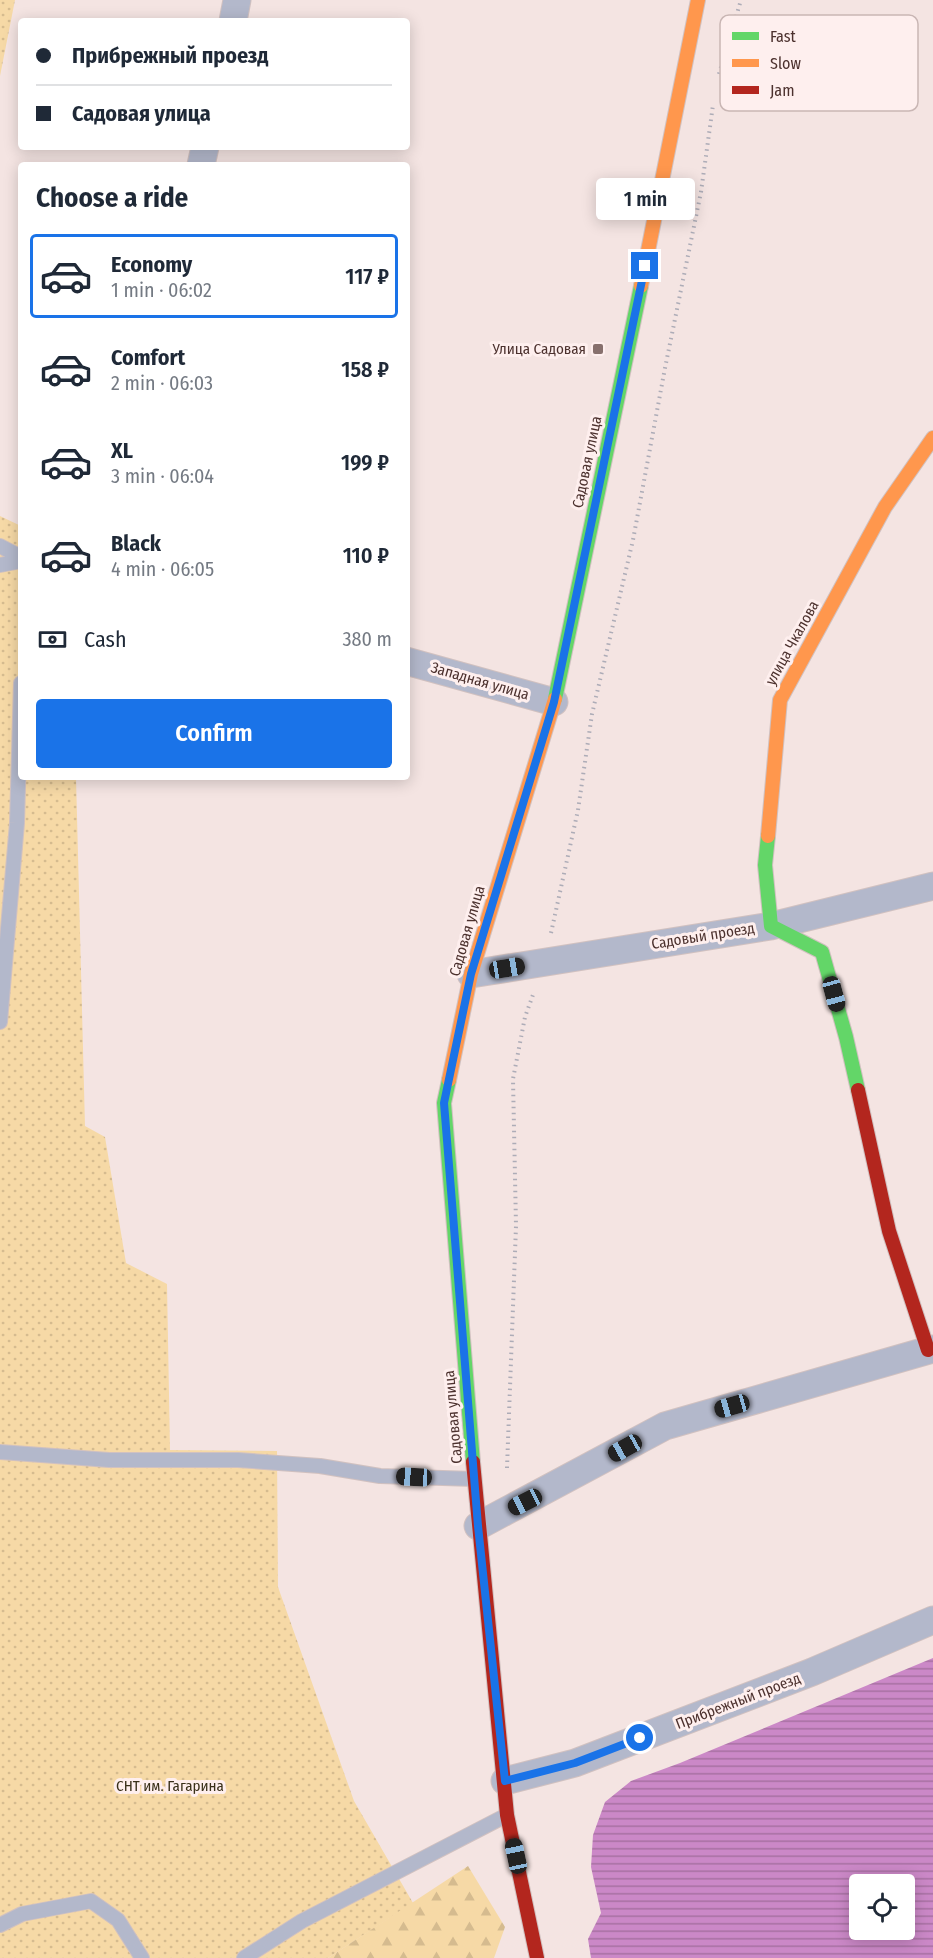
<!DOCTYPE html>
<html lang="en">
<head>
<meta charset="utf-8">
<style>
  body { margin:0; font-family:"Fira Sans Condensed",sans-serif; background:#f6f6f7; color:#1f2937; height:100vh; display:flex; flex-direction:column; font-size:22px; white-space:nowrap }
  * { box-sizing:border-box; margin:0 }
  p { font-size:20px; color:#747a83 }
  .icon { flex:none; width:33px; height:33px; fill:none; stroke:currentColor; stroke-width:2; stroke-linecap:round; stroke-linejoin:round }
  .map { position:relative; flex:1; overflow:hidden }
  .side { position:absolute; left:18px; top:162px; width:392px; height:618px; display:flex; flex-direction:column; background:#fff; border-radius:6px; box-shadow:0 3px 15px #0003 }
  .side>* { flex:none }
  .guide { position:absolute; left:18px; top:18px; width:392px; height:132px; border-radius:6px; box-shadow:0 3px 15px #0003; display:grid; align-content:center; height:132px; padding:0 18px; background:#fff }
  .tools { position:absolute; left:849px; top:1874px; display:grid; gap:12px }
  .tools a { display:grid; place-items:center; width:66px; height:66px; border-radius:6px; background:#fff; box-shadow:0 3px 15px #0003; font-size:30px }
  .end { position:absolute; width:27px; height:27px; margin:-14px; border:8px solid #1a73e8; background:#fff; box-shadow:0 0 0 3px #fff }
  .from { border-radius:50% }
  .bubble { position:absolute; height:42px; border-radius:6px; background:#fff; box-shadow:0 3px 15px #0003; font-size:20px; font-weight:600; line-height:42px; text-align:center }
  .car { position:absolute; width:18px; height:36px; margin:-18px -9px; border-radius:8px; box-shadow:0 0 4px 2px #0007; background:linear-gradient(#222 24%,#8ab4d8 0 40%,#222 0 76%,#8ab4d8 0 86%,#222 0) }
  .guide b { display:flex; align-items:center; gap:21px; height:57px; font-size:22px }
  .guide b+b { border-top:2px solid #e0e1e3 }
  .guide i { width:15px; height:15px; background:#1f2937 }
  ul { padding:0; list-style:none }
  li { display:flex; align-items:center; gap:18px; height:84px; margin:0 12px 9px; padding:0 6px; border:3px solid transparent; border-radius:6px }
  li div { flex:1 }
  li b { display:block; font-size:22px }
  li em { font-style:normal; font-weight:600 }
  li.active { border-color:#1a73e8 }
  li>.icon { width:54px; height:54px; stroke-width:1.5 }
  h2 { padding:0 18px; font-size:27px; line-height:72px }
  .pay { display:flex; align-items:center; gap:15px; height:66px; padding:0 18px; font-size:22px }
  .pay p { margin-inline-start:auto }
  .action { display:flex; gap:12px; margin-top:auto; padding:12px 18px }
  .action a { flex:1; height:69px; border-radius:6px; background:#1a73e8; color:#fff; font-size:24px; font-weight:600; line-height:69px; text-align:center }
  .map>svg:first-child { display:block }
  .grass { fill:url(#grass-dots) }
  .forest { fill:url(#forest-firs) }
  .water { fill:url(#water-rules); fill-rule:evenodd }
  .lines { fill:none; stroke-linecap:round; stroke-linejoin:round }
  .lane-casing { stroke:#d1c1c0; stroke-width:16 }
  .street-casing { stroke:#d1c1c0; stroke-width:29 }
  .fast-casing { stroke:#d1c1c0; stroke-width:16 }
  .slow-casing { stroke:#d1c1c0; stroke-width:16 }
  .jam-casing { stroke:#d1c1c0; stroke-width:16 }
  .path { stroke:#adacb7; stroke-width:4; stroke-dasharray:1.5 4.5; stroke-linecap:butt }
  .lane { stroke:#b3b8cb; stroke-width:14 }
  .street { stroke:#b3b8cb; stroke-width:27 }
  .fast { stroke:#63d668; stroke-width:14 }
  .slow { stroke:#ff974d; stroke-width:14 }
  .jam { stroke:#b3261e; stroke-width:14 }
  .route { stroke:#1a73e8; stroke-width:8 }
  .poi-dot { fill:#87706d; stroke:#feefee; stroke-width:2 }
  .labels { text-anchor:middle; stroke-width:6; stroke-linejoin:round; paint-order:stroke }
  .poi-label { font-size:15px; fill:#4c312e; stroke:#feefee; text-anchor:end }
  .street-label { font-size:15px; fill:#4c312e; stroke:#feefee }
  .park-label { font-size:15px; fill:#393019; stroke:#feefee }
  .key { fill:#feefee; stroke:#c9b6b4; stroke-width:1.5 }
  .key-label { font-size:16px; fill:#4c312e }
</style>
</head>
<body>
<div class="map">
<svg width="933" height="1958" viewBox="0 0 933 1958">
  <defs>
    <pattern id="grass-dots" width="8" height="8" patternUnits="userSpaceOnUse" patternTransform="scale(1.5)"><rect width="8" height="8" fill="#f6d9a6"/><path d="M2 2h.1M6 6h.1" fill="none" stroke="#d5bb8f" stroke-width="1.8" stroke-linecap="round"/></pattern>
    <pattern id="forest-firs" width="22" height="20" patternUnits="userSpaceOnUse" patternTransform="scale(1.5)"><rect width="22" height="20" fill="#f6d9a6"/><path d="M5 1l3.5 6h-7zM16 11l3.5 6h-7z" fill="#d5bb8f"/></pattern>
    <pattern id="water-rules" width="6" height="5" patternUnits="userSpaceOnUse" patternTransform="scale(1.5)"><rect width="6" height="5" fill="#cb88c7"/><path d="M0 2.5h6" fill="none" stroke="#a770a2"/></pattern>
  </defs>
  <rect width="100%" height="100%" fill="#f4e4e2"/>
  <path class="grass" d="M0 0H15L0 76Z
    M0 516 21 526V777H76L85 1126 105 1137 126 1263 167 1284 170 1450 277 1451 278 1587 354 1801 413 1903 328 1958H0Z"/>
  <path class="forest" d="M468 1866 505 1927 494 1958H328Z"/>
  <path class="water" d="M933 1658V1958H591L588 1939 601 1913 591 1867 593 1835 605 1802 631 1781 680 1763ZM860 1884H904V1929H860Z"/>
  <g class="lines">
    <g class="lane-casing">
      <path id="lane" d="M0 546 21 557
        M0 565 21 561
        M0 1022 17 823 21 683
        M0 1452 109 1460H238L320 1466 380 1476 474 1479
        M0 1925 22 1914 91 1901 118 1920 142 1958
        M244 1958 302 1921 507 1815"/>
    </g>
    <g class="street-casing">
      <path id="street" d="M233 21 237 0
        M201 165 205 147
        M406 661 554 702
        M471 974 771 926 933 886
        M478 1526 665 1426 933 1349
        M505 1781 575 1763 812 1672 933 1620"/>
    </g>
    <g class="fast-casing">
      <path id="fast" d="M555 699 641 286
        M768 836 765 865 771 926 822 952 846 1037 858 1090
        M449 1080 444 1103 473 1462"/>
    </g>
    <g class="slow-casing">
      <path id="slow" d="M641 286 698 0
        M768 836 780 700 885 507 933 438
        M449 1080 471 974 555 699"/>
    </g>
    <g class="jam-casing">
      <path id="jam" d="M858 1090 889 1231 928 1350
        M473 1462 507 1815 537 1958"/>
    </g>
    <path class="path" d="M719 74 741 0
      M551 933 578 810 592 714 633 540 665 368 701 192 713 105
      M507 1468 516 1226 513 1079 525 1017 534 992"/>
    <use href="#lane" class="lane"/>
    <use href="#street" class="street"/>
    <use href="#fast" class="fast"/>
    <use href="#slow" class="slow"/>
    <use href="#jam" class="jam"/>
  </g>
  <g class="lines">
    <path class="route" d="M640 1738 575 1763 505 1781 478 1526 444 1103 471 974 554 702 645 266"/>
  </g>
  <rect class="poi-dot" x="592" y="343" width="12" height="12" rx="3"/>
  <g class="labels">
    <g class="poi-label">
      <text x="586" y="354">Улица Садовая</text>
    </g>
    <g class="street-label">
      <text transform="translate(587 462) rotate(-78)" y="5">Садовая улица</text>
      <text transform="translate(792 643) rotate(-61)" y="5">улица Чкалова</text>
      <text transform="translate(480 681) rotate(16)" y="5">Западная улица</text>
      <text transform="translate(467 931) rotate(-74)" y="5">Садовая улица</text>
      <text transform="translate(703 936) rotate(-9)" y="5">Садовый проезд</text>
      <text transform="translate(453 1417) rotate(-95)" y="5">Садовая улица</text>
      <text transform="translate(738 1701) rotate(-21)" y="5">Прибрежный проезд</text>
    </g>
    <g class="park-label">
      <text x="170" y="1791">СНТ им. Гагарина</text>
    </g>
  </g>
  <rect x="720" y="15" width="198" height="96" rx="9" class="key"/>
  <rect x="732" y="32" width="27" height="8" fill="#63d668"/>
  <rect x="732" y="59" width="27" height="8" fill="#ff974d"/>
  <rect x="732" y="86" width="27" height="8" fill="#b3261e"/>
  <g class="key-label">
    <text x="770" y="42">Fast</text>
    <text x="770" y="69">Slow</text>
    <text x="770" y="96">Jam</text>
  </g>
</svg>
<div class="tools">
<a><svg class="icon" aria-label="locate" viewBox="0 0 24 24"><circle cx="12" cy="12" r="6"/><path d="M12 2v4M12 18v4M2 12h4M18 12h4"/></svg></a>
</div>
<i class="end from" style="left:640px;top:1738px"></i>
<i class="end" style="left:645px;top:266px"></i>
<div class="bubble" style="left:596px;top:178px;width:99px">1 min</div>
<i class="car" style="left:507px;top:968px;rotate:81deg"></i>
<i class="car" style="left:834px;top:994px;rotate:165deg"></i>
<i class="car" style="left:732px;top:1406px;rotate:254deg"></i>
<i class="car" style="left:625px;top:1448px;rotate:241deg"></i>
<i class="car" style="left:414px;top:1477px;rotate:273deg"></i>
<i class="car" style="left:525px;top:1502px;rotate:243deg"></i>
<i class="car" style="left:516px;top:1856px;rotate:348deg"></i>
<div class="guide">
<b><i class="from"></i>Прибрежный проезд</b>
<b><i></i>Садовая улица</b>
</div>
<section class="side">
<h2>Choose a ride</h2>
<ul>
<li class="active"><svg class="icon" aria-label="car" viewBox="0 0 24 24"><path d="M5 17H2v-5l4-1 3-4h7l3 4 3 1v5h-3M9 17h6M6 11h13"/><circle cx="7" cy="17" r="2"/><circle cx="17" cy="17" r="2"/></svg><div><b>Economy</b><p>1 min · 06:02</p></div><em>117 ₽</em></li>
<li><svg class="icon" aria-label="car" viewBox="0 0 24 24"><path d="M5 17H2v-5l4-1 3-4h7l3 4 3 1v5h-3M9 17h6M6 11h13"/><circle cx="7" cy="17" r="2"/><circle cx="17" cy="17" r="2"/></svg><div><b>Comfort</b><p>2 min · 06:03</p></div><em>158 ₽</em></li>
<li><svg class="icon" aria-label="car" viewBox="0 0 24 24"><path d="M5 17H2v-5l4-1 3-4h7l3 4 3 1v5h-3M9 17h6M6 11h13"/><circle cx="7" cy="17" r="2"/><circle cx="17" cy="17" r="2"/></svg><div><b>XL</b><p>3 min · 06:04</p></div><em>199 ₽</em></li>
<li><svg class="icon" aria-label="car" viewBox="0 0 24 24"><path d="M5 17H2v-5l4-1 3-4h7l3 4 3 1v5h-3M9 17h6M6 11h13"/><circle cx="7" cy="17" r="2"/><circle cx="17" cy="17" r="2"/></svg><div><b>Black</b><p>4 min · 06:05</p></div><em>110 ₽</em></li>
</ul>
<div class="pay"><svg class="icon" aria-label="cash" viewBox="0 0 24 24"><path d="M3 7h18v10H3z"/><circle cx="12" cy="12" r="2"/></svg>Cash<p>380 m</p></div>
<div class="action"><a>Confirm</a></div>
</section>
</div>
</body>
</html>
